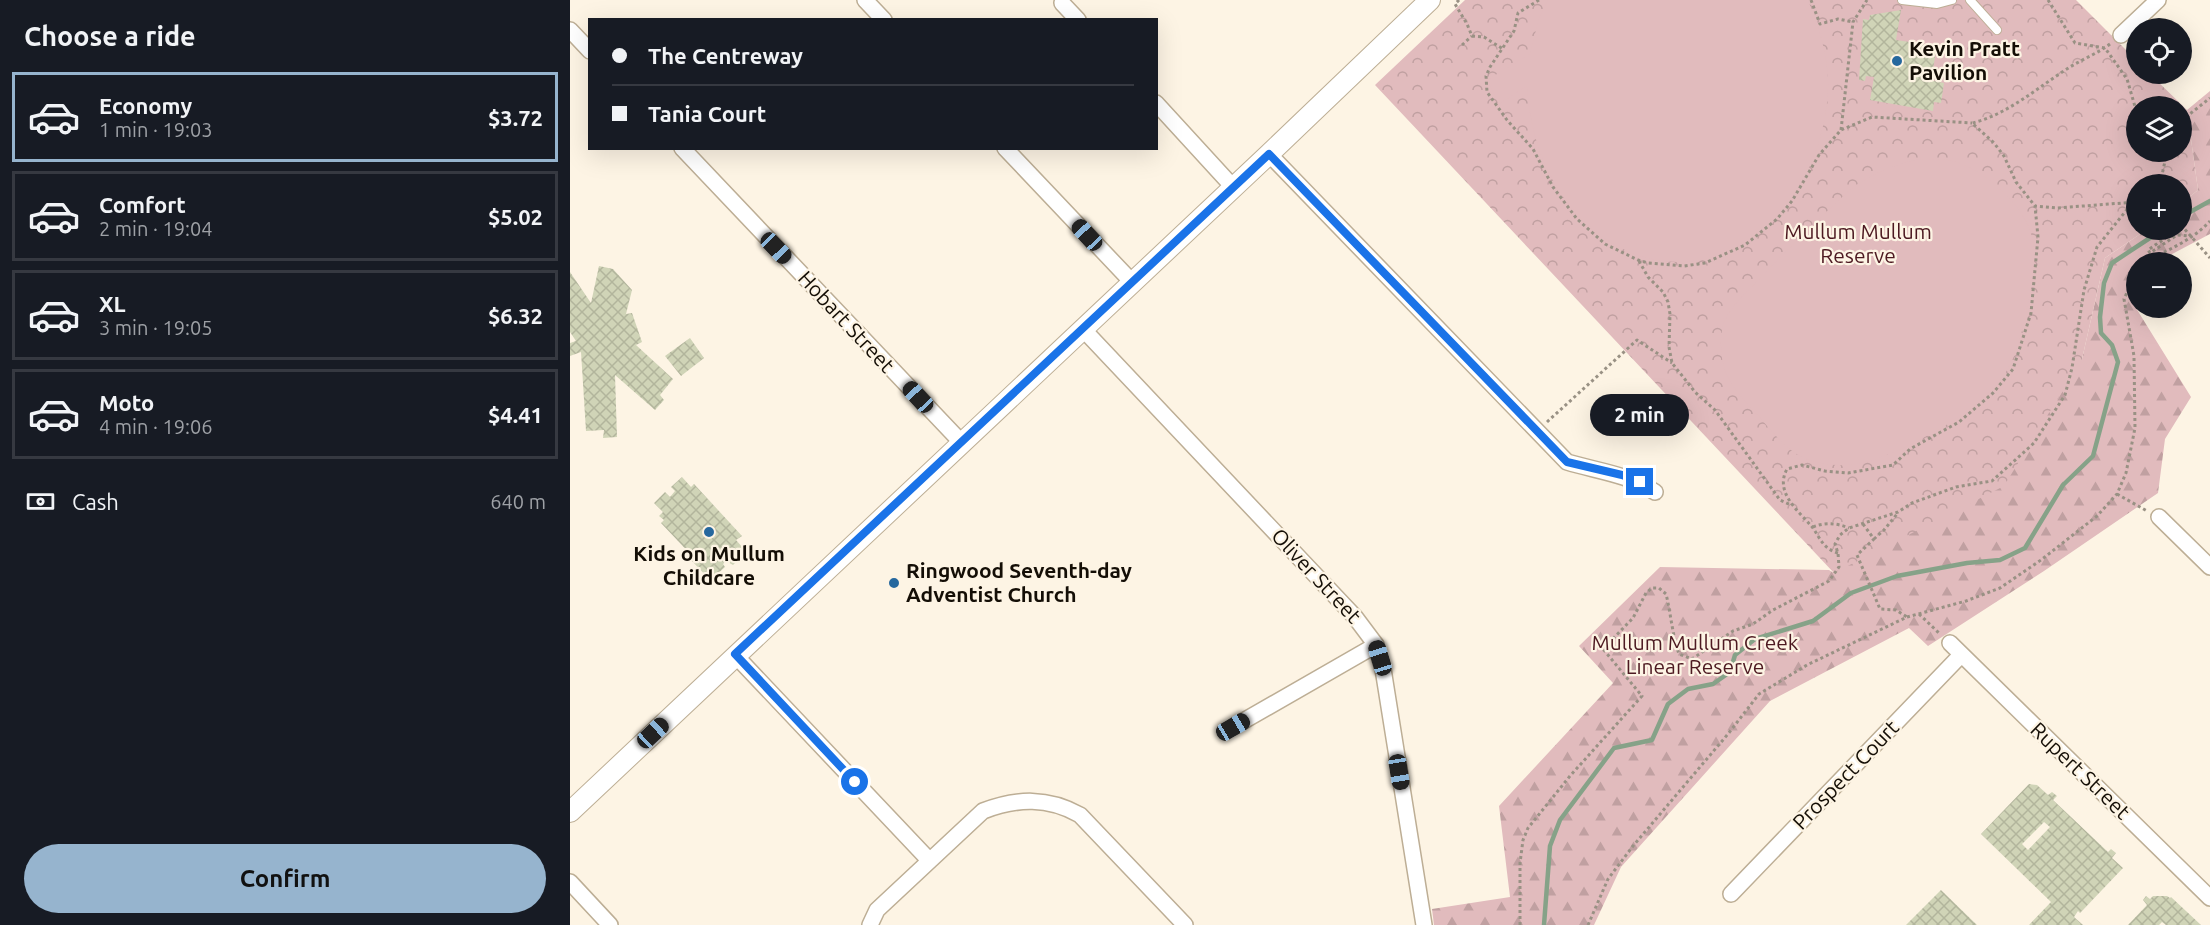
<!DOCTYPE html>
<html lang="en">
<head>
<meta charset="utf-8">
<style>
  body { margin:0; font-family:Ubuntu,sans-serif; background:#242831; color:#f1f3f6; height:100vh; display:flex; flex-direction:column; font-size:22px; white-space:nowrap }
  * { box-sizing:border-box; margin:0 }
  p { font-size:20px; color:#9ea1a6 }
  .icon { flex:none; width:33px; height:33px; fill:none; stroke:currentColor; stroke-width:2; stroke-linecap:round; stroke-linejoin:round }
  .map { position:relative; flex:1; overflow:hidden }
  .details { display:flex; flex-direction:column; background:#171b24; width:570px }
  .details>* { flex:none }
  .hud { position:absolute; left:18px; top:18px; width:570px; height:132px; border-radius:0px; box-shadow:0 6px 24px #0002; display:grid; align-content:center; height:132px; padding:0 24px; background:#171b24 }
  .tools { position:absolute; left:1556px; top:18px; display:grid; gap:12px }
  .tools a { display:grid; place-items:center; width:66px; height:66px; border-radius:50%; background:#171b24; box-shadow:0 6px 24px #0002; font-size:30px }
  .end { position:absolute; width:27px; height:27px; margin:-14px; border:8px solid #1a73e8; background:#fff; box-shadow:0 0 0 3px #fff }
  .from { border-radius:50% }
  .bubble { position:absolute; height:42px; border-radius:21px; background:#171b24; box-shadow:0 6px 24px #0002; font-size:20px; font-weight:700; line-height:42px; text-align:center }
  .car { position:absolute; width:18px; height:36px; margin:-18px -9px; border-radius:8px; box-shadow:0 0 4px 2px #0007; background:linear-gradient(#222 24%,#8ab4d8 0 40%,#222 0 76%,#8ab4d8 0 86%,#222 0) }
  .hud b { display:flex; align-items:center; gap:21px; height:57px; font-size:22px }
  .hud b+b { border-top:2px solid #363941 }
  .hud i { width:15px; height:15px; background:#f1f3f6 }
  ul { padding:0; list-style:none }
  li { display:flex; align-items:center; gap:18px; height:90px; margin:0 12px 9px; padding:0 12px; border:3px solid #363941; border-radius:0px }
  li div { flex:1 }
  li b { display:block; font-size:22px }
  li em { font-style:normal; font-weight:700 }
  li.current { border-color:#96b4ce }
  li>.icon { width:54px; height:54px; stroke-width:1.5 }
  h2 { padding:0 24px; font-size:27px; line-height:72px }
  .pay { display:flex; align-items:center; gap:15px; height:66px; padding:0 24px; font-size:22px }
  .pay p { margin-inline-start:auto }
  .action { display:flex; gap:12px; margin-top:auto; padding:12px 24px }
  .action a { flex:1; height:69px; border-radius:36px; background:#96b4ce; color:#111; font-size:24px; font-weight:700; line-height:69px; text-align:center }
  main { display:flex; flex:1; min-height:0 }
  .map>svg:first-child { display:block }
  .forest { fill:url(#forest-firs) }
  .park { fill:url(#park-crowns); fill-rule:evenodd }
  .pitch { fill:#e1bbbd }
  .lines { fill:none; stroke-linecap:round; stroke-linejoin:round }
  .stream { stroke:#86a288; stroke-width:4.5 }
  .building { fill:url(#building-cross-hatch); fill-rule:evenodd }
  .service-casing { stroke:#bdae95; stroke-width:10 }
  .minor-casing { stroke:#bdae95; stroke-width:18 }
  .tertiary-casing { stroke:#bdae95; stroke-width:22 }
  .path { stroke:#999184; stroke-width:3; stroke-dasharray:3 3; stroke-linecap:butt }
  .service { stroke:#fff; stroke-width:8 }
  .minor { stroke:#fff; stroke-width:15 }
  .tertiary { stroke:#fff; stroke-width:20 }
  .route { stroke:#1a73e8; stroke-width:8 }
  .poi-dot { fill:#26689e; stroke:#fdf4e4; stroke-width:2 }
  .labels { text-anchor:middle; stroke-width:4.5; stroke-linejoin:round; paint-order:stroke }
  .poi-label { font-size:21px; font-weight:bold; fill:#140e06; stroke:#fdf4e4; text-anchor:start }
  .park-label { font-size:21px; fill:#4d1921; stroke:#fdf4e4 }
  .street-label { font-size:21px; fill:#140e06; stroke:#fdf4e4 }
</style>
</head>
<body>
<main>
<section class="details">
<h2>Choose a ride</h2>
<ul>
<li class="current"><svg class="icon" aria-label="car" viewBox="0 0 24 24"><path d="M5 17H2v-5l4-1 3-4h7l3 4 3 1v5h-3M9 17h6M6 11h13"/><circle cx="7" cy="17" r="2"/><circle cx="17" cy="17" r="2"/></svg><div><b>Economy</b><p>1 min · 19:03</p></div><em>$3.72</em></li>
<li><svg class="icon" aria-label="car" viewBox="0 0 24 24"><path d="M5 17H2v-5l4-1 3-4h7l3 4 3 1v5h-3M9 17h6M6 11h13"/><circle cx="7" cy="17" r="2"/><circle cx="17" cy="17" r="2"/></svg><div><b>Comfort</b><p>2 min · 19:04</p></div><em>$5.02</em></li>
<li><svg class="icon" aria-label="car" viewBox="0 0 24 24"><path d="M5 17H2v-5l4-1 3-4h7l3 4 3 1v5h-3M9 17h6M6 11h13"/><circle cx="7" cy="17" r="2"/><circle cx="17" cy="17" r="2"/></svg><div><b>XL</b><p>3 min · 19:05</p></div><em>$6.32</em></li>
<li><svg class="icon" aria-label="car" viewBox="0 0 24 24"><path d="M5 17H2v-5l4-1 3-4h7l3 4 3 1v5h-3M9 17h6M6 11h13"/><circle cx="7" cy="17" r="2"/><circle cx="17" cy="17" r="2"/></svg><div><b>Moto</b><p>4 min · 19:06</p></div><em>$4.41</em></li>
</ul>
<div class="pay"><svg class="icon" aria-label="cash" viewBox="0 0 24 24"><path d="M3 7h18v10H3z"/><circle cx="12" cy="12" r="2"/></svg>Cash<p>640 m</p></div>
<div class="action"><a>Confirm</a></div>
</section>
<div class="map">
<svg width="1640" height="925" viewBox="0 0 1640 925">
  <defs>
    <pattern id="forest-firs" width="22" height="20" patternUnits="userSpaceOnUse" patternTransform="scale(1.5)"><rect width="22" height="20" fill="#e1bbbd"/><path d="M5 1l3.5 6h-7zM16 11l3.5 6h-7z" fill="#c0a0a1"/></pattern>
    <pattern id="park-crowns" width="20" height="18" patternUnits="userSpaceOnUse" patternTransform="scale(1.5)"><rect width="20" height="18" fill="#e1bbbd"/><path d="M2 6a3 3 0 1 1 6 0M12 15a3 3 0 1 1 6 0" fill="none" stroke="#c0a0a1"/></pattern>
    <pattern id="building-cross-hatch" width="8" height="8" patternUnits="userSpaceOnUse" patternTransform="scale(1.5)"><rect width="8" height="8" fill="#d0d4b7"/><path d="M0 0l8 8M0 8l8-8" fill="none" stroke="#b2b59c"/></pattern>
  </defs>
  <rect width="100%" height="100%" fill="#fdf4e4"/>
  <path class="forest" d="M1640 91V234L1587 262H1566C1566 275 1563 297 1566 308L1621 397 1595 439 1588 493 1474 571 1358 646 1339 628 1200 701 1051 867 1024 925H864L862 909 940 897 929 806 1043 683 1009 646 1090 567 1259 570 1264 573 1512 359 1535 258 1576 230H1611V204L1628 190 1617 110Z"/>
  <path class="park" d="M895 0H1506L1566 60V74H1580L1617 110 1628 190 1611 204V184H1566V230H1576L1535 258 1512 359 1434 486 1264 573 805 85ZM1566 106H1611V152H1566Z"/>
  <path class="pitch" d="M978 0H1238C1249 28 1259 57 1258 88 1257 131 1239 181 1210 213 1151 280 1061 277 1004 211 974 175 960 133 957 86L929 104 917 80 960 54 969 18Z
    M1345 160C1356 160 1368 158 1378 160 1411 166 1455 205 1462 237 1468 262 1461 289 1456 313 1451 336 1446 360 1431 379 1409 407 1378 425 1347 441 1324 453 1293 467 1266 465 1227 462 1216 448 1192 420 1170 395 1150 379 1151 343 1151 336 1152 326 1155 320 1164 302 1182 287 1195 273 1217 250 1239 227 1263 206 1271 198 1279 190 1288 184 1306 172 1324 165 1345 160Z"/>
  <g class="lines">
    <path class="stream" d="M1611 217 1640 201
      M974 925 980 846 990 820 1044 748 1082 740 1098 704 1118 689 1143 684 1160 672 1165 655 1185 639 1243 621 1281 593 1327 576 1397 563 1430 560 1455 548 1493 485 1523 456 1548 362 1542 345 1531 333 1530 317 1534 283 1542 263 1592 230"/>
  </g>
  <path class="building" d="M1331 10 1326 40 1367 46 1361 80 1374 83 1371 103 1364 102 1363 111 1300 100 1304 77 1296 76 1295 81 1289 80 1293 19 1299 20 1300 15Z
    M29 266 43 269 62 290 56 314 62 313 72 342 66 345 103 379 90 395 94 400 85 410 45 375 47 437 33 438 34 430 16 431 11 352 0 356V343L6 341 0 332V272L21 303Z
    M120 338 134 358 111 376 95 356Z
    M112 477 121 487 124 484 172 536 166 540 173 548 165 557 168 560 163 565 156 561 153 564 155 567 143 578 140 575 138 578 122 561 124 558 91 523 94 520 89 516 93 512 84 503 95 492 100 497 105 491 101 487Z
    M1459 784 1467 785 1478 795 1482 792 1487 796 1483 800 1538 852 1541 849 1546 853 1542 858 1553 868 1510 913 1508 911 1504 917 1513 925H1459L1481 902 1411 834ZM1474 822 1480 827 1458 850 1452 844Z
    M1371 890 1407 925H1336Z
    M1576 896 1580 899 1583 896H1597L1600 898 1601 897 1631 925H1596L1592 922 1589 925H1558L1577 905 1573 900Z"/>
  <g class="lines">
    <g class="service-casing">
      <path id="service" d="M1332 0 1367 4 1382 0
        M1400 0 1427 30"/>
    </g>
    <g class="minor-casing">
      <path id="minor" d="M295 0 314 20
        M492 3 508 20
        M0 30 20 51
        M1551 35 1588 0
        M586 103 663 187
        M112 148 392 443
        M435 148 562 282
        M699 154 997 462C1027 471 1058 474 1085 492
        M512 328 785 617 806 645 813 669 854 925
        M1589 517 1640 567
        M1380 643 1640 898
        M165 655 359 860
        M663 727 806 645
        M0 882 40 925
        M1161 894 1391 655
        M300 925 307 910 413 811C447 798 478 797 510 815L615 925"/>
    </g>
    <g class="tertiary-casing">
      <path id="tertiary" d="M0 812 699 154 860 0"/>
    </g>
    <path class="path" d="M889 0 885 4 897 24 902 36 914 37 933 49
      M969 0 948 13 944 31 920 67 916 76 917 92 937 120 963 149 983 187 1007 219 1035 244 1068 260 1078 263 1114 266 1135 263 1175 245 1207 219 1222 201 1249 155 1271 130 1302 117 1402 123
      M1241 0 1250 24 1268 19 1283 22
      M1478 0 1505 43 1535 48 1557 79 1566 110
      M1540 44C1528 53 1513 59 1500 67 1468 87 1439 114 1402 123L1424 143 1434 156 1446 182 1465 206 1487 208 1566 202
      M892 45 902 36
      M1611 121 1640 98
      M1271 130 1283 22 1297 0
      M1590 184 1597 152
      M1611 225 1640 258
      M1607 230 1578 250 1580 253 1607 235 1621 236
      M1069 261 1078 277 1093 292 1098 302 1100 314 1099 347 1102 363 1125 392 1145 410 1210 500 1221 505
      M1572 262C1595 252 1623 240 1640 221
      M977 422 1067 340 1102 363
      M1547 494 1577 511
      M1293 524 1304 539 1287 555 1310 609 1326 610 1337 617
      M1243 527C1255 522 1267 523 1279 528
      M1304 539 1314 530 1327 514
      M1268 553C1254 549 1251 540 1243 528 1229 511 1204 493 1217 469L1232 465 1255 471 1278 473 1323 465 1340 449 1389 422 1423 393 1443 369 1461 313 1468 237 1465 206
      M1349 614 1370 634
      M950 925V863L953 840 958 828 1000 776 1072 696 1033 649 1063 618 1076 593 1082 588H1089L1096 594C1101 614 1102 634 1109 654L1122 659 1163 631 1183 624 1203 610 1259 581 1269 567 1268 553 1265 544 1270 535 1279 528 1328 512 1342 503 1386 487 1422 481 1464 443 1495 395 1502 368 1514 290 1527 247 1563 202
      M1018 925 1038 879 1063 846 1158 734 1189 694 1237 665 1337 617 1396 601 1430 588 1471 560 1527 516 1547 494 1556 473 1565 428 1564 356 1554 299 1566 273"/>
    <use href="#service" class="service"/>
    <use href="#minor" class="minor"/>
    <use href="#tertiary" class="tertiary"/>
  </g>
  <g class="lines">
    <path class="route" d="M285 782 165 654 699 154 997 462 1052 475 1070 482"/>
  </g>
  <g class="poi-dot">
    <circle cx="1327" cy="61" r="6"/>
    <circle cx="139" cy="532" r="6"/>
    <circle cx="324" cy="583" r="6"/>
  </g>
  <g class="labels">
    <g class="poi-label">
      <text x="1339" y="56">Kevin Pratt<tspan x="1339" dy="24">Pavilion</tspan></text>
      <text x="139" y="561" text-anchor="middle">Kids on Mullum<tspan x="139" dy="24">Childcare</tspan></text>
      <text x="336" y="578">Ringwood Seventh-day<tspan x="336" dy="24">Adventist Church</tspan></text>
    </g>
    <g class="park-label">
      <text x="1288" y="239">Mullum Mullum<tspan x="1288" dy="24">Reserve</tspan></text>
      <text x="1125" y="650">Mullum Mullum Creek<tspan x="1125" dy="24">Linear Reserve</tspan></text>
    </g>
    <g class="street-label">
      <text transform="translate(276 322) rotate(47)" y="7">Hobart Street</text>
      <text transform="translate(746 576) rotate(47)" y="7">Oliver Street</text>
      <text transform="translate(1510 771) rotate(44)" y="7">Rupert Street</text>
      <text transform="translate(1276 775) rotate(-46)" y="7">Prospect Court</text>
    </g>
  </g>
</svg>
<div class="tools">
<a><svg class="icon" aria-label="locate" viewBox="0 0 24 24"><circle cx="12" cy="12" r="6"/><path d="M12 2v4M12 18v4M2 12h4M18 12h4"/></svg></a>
<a><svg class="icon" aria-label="layers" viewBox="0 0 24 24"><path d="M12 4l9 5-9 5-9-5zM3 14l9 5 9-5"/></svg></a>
<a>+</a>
<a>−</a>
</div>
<i class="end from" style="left:285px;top:782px"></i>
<i class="end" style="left:1070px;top:482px"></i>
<div class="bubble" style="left:1020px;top:394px;width:99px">2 min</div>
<i class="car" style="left:517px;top:235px;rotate:317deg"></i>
<i class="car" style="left:206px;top:248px;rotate:136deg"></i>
<i class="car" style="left:348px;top:397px;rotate:317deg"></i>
<i class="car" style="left:810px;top:658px;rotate:343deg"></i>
<i class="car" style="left:663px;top:727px;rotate:60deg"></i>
<i class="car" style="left:83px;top:733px;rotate:47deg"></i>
<i class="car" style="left:829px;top:772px;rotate:171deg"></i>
<div class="hud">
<b><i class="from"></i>The Centreway</b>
<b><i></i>Tania Court</b>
</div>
</div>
</main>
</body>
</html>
